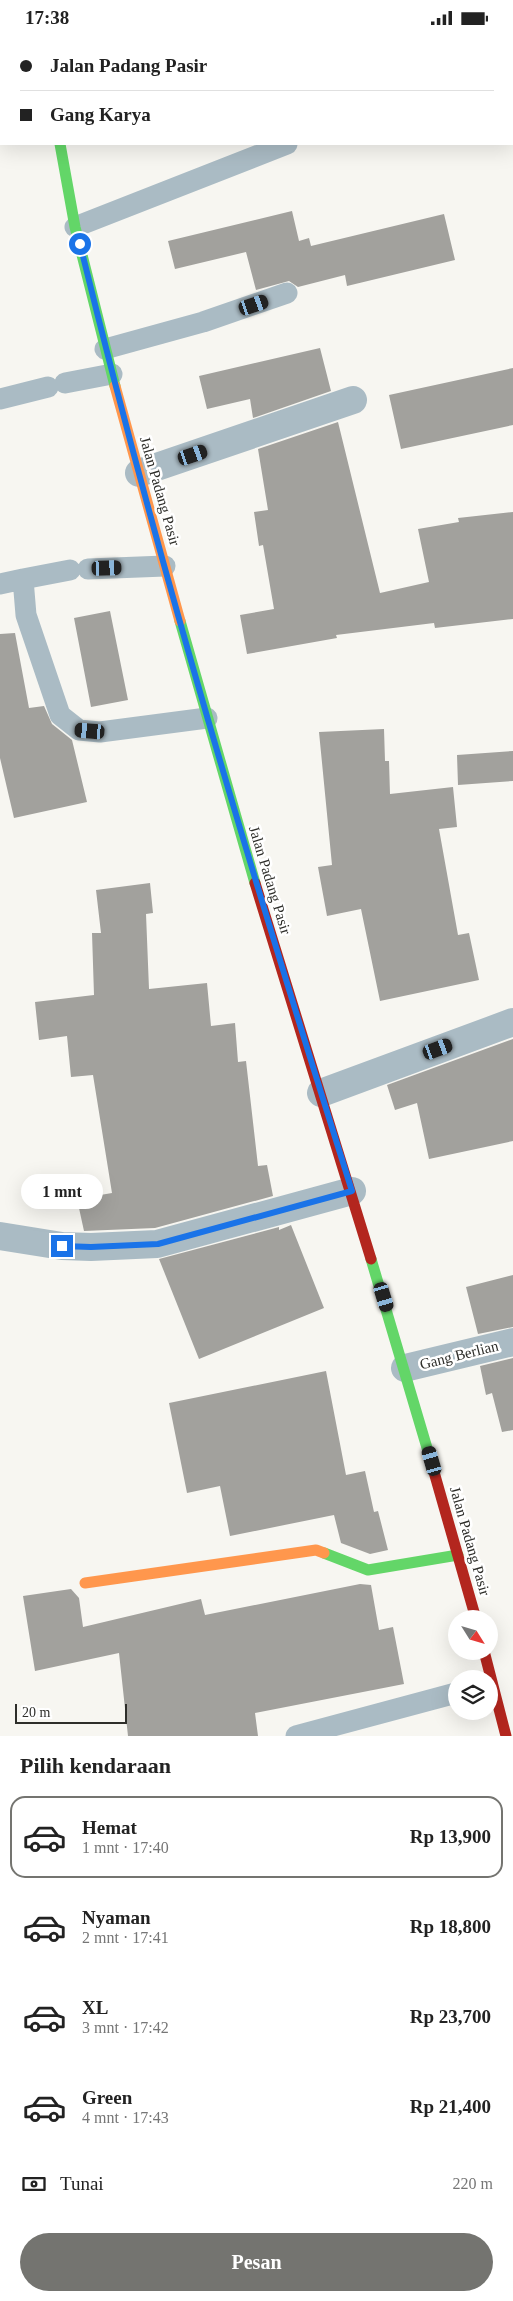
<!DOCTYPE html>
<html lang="id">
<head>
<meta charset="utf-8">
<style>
  body { margin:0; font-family:"Times New Roman",serif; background:#f2f2f2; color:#222; height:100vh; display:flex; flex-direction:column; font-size:19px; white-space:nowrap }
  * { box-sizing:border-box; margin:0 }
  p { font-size:16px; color:#767676 }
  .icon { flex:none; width:28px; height:28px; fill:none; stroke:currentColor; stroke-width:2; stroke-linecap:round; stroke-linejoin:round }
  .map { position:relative; height:1701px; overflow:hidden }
  .drawer { display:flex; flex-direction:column; background:#fff; flex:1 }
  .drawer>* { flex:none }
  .banner { position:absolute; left:0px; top:0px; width:514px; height:110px; box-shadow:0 5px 20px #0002; display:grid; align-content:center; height:110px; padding:0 20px; background:#fff }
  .needle { width:32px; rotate:127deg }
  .tools { position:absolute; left:448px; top:1575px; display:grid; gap:10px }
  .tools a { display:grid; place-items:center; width:50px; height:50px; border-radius:50%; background:#fff; box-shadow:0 5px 20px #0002; font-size:25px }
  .scale { position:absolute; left:15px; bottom:12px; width:112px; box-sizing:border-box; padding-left:5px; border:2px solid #2e2e2a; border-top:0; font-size:14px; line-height:18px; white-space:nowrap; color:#2e2e2a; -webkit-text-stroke:4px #fff; paint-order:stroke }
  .end { position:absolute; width:22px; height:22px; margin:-11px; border:6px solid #1a73e8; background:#fff; box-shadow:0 0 0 2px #fff }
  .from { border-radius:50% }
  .bubble { position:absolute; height:35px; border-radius:18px; background:#fff; box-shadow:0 5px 20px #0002; font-size:16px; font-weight:700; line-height:35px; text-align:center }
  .car { position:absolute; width:15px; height:30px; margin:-15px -8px; border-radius:6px; box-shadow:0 0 4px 1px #0007; background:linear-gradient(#222 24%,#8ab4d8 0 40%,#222 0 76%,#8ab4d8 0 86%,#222 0) }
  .banner b { display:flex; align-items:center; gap:18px; height:48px; font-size:19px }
  .banner b+b { border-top:1px solid #e0e0e0 }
  .banner i { width:12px; height:12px; background:#222 }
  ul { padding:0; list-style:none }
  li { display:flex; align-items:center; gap:15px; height:82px; margin:0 10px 8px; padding:0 10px; border:2px solid transparent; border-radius:15px }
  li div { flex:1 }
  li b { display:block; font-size:19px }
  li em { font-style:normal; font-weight:700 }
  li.selected { border-color:#747470 }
  li>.icon { width:45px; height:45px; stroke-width:1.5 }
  h2 { padding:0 20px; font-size:22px; line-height:60px }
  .pay { display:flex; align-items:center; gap:12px; height:55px; padding:0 20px; font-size:19px }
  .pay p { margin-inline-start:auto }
  .action { display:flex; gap:10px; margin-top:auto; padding:10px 20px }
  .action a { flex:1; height:58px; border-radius:30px; background:#747470; color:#fff; font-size:20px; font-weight:700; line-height:58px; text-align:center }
  .status { display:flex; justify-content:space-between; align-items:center; height:35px; padding:0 25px; background:#fff; direction:ltr }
  .status svg { height:14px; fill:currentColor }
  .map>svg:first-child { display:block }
  .building { fill:#a2a19d }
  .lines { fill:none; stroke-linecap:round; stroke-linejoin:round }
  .lane { stroke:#aabbc4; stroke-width:21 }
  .street { stroke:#aabbc4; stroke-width:28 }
  .fast { stroke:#63d668; stroke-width:11 }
  .slow { stroke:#ff974d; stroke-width:11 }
  .jam { stroke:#b3261e; stroke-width:11 }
  .route { stroke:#1a73e8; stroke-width:6 }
  .labels { text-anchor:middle; stroke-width:5; stroke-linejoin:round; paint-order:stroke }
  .street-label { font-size:15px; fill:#2e2e2a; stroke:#fff }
</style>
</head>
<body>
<div class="status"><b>17:38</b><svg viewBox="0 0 49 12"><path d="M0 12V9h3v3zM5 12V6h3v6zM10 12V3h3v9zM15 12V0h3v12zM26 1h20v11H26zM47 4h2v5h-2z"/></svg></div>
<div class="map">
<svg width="513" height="1701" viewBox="0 0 513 1701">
  <rect width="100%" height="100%" fill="#f7f6f1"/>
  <path class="building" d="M292 176 299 206 309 203 311 211 444 179 455 225 347 251 345 240 298 252 289 246 256 255 246 217 175 234 168 206Z
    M320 313 331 356 253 383 250 364 207 374 199 341Z
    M513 333V390L401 414 389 360Z
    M338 387 380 558 429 547 418 494 459 487 458 483 513 477V584L435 593 434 588 336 600 337 603 247 619 240 580 274 574 263 510 259 511 254 477 268 475 258 414Z
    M110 576 128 665 91 672 74 583Z
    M15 598 29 673 44 671 52 689 72 705 87 767 14 783 0 723V599Z
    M384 694 385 726H389L390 759 453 752 457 792 439 794 458 900 469 898 479 945 380 966 361 874 327 881 318 832 332 830 319 697Z
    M513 716V746L458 750 457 720Z
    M150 848 153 878 146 879 149 954 207 948 211 991 235 988 238 1027 246 1026 258 1131 267 1130 273 1161 155 1193 84 1196 77 1164 112 1158 93 1040 71 1042 67 1001 39 1005 35 967 94 960 92 898H101L96 855Z
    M513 1004V1106L429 1124 417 1068 395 1075 387 1050Z
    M291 1190 324 1273 199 1324 159 1224 279 1192V1195Z
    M513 1240V1292L478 1299 466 1252Z
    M513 1323V1395L502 1397 492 1358 486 1360 480 1331Z
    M326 1336 346 1440 365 1436 374 1477 378 1476 388 1515 370 1519 341 1508 334 1480 230 1501 220 1451 187 1458 169 1368Z
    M360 1549 371 1550 379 1595 393 1592 404 1649 255 1678 258 1701H128L119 1618 35 1636 23 1561 71 1554 79 1563 83 1592 201 1564 205 1580Z"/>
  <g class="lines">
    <path class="lane" d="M512 26H513
      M75 192 287 109
      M105 314 203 287 287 258
      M65 348 112 339
      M0 364 48 352
      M88 534 165 531
      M70 535 23 544 26 580 60 680 79 695 100 697 207 683
      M0 549 23 544
      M296 1701 456 1658"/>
    <path class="street" d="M139 438 353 365
      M321 1058 513 987
      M0 1201 62 1211 91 1212 157 1209 352 1156
      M405 1333 513 1307"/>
    <path class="fast" d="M60 109 75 192 115 351
      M180 586 255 848
      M371 1224 430 1423
      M324 1518 368 1535 458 1520"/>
    <path class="slow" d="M115 351 180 586
      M85 1548 316 1515 324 1518"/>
    <path class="jam" d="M40 0 41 1
      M255 848 371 1224
      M430 1423 476 1584
      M484 1616 506 1701"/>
  </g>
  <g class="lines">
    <path class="route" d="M62 1211 91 1212 158 1209 352 1156C253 843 158 529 80 209"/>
  </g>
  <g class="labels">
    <g class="street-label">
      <text transform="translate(160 456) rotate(74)" y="5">Jalan Padang Pasir</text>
      <text transform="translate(270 845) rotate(73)" y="5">Jalan Padang Pasir</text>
      <text transform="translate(459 1320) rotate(-14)" y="5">Gang Berlian</text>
      <text transform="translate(470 1506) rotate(74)" y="5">Jalan Padang Pasir</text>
    </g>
  </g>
</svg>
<div class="tools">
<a><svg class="needle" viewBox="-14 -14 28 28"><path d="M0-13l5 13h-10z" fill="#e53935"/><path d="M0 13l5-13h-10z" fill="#767676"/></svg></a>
<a><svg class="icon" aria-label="layers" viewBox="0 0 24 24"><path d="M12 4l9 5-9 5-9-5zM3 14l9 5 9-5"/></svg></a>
</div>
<div class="scale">20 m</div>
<i class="end from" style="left:80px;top:209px"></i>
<i class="end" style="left:62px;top:1211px"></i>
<div class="bubble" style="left:21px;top:1139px;width:82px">1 mnt</div>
<i class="car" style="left:254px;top:270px;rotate:71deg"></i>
<i class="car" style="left:193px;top:420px;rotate:71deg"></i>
<i class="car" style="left:107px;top:533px;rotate:88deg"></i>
<i class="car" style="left:90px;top:696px;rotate:275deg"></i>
<i class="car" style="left:438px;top:1014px;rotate:70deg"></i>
<i class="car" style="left:384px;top:1262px;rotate:163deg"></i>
<i class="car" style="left:432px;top:1426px;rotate:344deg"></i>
<div class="banner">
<b><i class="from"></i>Jalan Padang Pasir</b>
<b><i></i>Gang Karya</b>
</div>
</div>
<section class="drawer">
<h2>Pilih kendaraan</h2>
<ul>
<li class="selected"><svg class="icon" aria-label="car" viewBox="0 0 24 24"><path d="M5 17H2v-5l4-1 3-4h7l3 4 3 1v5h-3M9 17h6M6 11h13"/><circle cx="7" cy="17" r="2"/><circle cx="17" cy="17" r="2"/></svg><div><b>Hemat</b><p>1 mnt · 17:40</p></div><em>Rp 13,900</em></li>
<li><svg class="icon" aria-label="car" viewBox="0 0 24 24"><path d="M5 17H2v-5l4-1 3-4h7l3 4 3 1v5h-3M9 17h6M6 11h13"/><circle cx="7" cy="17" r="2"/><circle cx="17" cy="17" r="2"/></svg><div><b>Nyaman</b><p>2 mnt · 17:41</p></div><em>Rp 18,800</em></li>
<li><svg class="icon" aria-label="car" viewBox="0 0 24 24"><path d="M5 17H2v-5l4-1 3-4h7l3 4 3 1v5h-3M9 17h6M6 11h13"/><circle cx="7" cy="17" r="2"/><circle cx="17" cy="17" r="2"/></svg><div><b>XL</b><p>3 mnt · 17:42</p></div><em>Rp 23,700</em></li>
<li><svg class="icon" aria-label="car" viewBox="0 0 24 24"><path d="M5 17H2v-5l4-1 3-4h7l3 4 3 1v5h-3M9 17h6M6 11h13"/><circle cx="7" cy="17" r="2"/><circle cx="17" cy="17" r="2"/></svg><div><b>Green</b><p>4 mnt · 17:43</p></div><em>Rp 21,400</em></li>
</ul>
<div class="pay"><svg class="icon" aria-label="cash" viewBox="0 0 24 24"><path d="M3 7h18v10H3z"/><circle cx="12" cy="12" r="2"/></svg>Tunai<p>220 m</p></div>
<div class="action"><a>Pesan</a></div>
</section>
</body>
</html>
